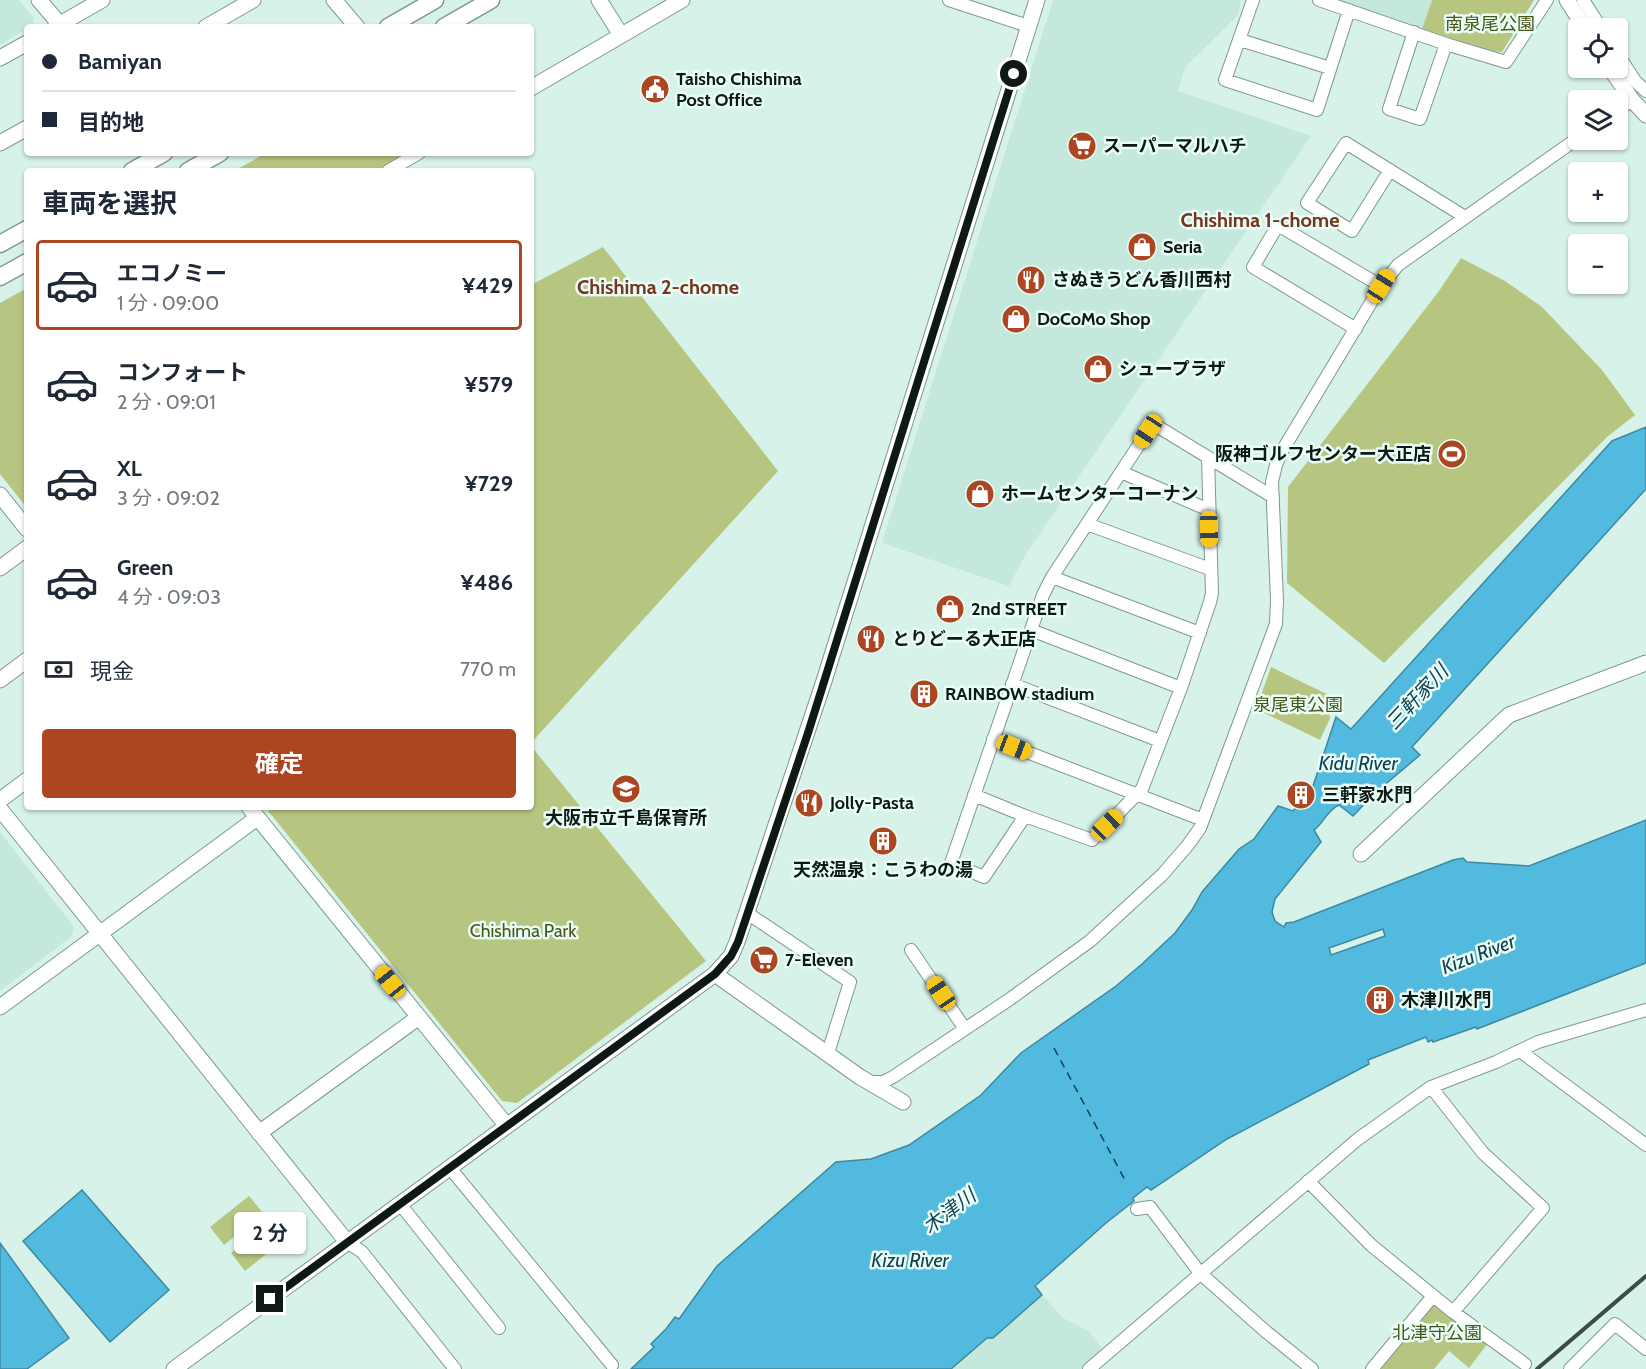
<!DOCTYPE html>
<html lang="ja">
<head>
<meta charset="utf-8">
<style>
  body { margin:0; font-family:Cabin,"Noto Sans JP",sans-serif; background:#f6f6f7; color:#1f2937; height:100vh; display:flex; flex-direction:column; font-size:22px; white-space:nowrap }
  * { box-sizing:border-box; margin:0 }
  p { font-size:20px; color:#747a83 }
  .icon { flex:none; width:33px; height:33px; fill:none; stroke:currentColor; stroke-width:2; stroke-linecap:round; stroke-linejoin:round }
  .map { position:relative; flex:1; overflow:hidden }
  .panel { position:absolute; left:24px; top:168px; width:510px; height:642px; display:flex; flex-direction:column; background:#fff; border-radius:6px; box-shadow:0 2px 4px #0004 }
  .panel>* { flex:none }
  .banner { position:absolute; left:24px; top:24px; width:510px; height:132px; border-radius:6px; box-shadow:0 2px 4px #0004; display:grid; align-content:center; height:132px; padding:0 18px; background:#fff }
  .controls { position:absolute; left:1568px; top:18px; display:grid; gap:12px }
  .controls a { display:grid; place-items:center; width:60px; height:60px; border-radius:6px; background:#fff; box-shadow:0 2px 4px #0004; font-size:30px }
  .end { position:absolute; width:27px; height:27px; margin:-14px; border:8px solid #0e1815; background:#fff; box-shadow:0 0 0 3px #fff }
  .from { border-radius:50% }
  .bubble { position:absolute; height:42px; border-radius:6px; background:#fff; box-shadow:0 2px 4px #0004; font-size:20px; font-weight:700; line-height:42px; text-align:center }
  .car { position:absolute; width:18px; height:36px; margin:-18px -9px; border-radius:8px; box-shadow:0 0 4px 2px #0007; background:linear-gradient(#f5c518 24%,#345 0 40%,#f5c518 0 76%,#345 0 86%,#f5c518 0) }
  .banner b { display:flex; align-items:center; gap:21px; height:57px; font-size:22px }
  .banner b+b { border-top:2px solid #e0e1e3 }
  .banner i { width:15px; height:15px; background:#1f2937 }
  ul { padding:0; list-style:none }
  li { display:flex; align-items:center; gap:18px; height:90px; margin:0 12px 9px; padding:0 6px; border:3px solid transparent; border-radius:6px }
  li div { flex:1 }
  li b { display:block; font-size:22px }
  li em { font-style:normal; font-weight:700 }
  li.active { border-color:#ac4521 }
  li>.icon { width:54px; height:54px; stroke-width:1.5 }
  h2 { padding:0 18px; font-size:27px; line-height:72px }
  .pay { display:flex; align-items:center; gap:15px; height:66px; padding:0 18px; font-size:22px }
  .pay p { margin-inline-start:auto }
  .button { display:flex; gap:12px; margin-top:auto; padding:12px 18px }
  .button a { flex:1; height:69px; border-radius:6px; background:#ac4521; color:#fff; font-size:24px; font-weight:700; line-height:69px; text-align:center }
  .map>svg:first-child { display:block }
  .built { fill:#c4e8db }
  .green { fill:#b6c680 }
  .water { fill:#52b9df; stroke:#3e89a2; stroke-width:1.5; fill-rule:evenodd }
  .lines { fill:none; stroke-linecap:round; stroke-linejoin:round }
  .ferry { stroke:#144252; stroke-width:1.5; stroke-dasharray:8 6; stroke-linecap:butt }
  .minor-casing { stroke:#7f9890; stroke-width:14 }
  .tertiary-casing { stroke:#7f9890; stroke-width:17 }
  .secondary-casing { stroke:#7f9890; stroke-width:19 }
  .minor { stroke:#fff; stroke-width:12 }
  .tertiary { stroke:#fff; stroke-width:15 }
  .secondary { stroke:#fff; stroke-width:16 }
  .rail { stroke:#3d4b46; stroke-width:4 }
  .route { stroke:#0e1815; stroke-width:8 }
  .labels { text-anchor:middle; stroke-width:5; stroke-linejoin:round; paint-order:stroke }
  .park-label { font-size:18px; fill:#4a5519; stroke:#e8fef6 }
  .poi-label { font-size:18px; font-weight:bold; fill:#0e1815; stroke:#e8fef6; text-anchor:start }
  .neighbourhood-label { font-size:20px; font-weight:bold; fill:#77341e; stroke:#e8fef6 }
  .water-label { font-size:20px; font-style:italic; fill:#144252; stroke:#e8fef6 }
</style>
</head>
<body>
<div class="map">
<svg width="1646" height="1369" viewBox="0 0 1646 1369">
  <rect width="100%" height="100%" fill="#d7f2e8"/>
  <path class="built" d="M0 0H19L33 17V25L0 45Z
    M1053 0H1241L1238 15 1185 67 1178 91 1311 136 1026 554 1009 586 882 543Z
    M1337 0H1432L1422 29Z
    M0 832 74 927 72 936 0 991Z
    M1042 1295 1063 1318 1088 1331 1103 1349 1081 1369H951L987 1338H993Z"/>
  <path class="green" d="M1432 0H1534L1502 52 1492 51 1422 29Z
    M266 153H397L407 171H234Z
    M603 247 778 471 531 743V285Z
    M1461 258 1505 281 1542 307 1602 370 1635 415 1607 437 1384 663 1287 583 1288 487 1439 291Z
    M27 288V508L0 474V303Z
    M1271 667 1343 702 1337 715 1329 713 1330 718 1320 740 1256 709Z
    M531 746 706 961 517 1103 502 1101 265 807H531Z
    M249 1196 263 1213 224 1245 210 1227Z
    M271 1222 285 1239 245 1271 231 1253Z
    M1432 1302 1488 1343 1469 1368 1449 1351 1434 1369H1381Z"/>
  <path class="water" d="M1646 427V489L1412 747 1420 755 1375 793 1353 816 1339 805C1327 810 1324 823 1314 830L1321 842 1275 899 1272 912 1275 921 1284 927 1286 923 1294 922 1453 860 1463 858 1467 862 1529 866 1646 820V963L1477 1029 1476 1027 1433 1042 1432 1040 1428 1042 1426 1037 1368 1060 1369 1064 1227 1139 1151 1190 1147 1187 1133 1198 1134 1201 1106 1223 1035 1286 1042 1295 993 1338H987L951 1369H631L654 1347 651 1344 666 1329 675 1317 679 1319 717 1266 836 1162 871 1159 909 1145 981 1095 1021 1053 1116 986 1142 964 1175 933 1192 910 1202 892 1239 849 1254 839 1278 806 1293 811 1312 789 1336 717 1351 729 1612 441ZM1383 929 1385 936 1331 955 1329 948Z
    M82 1190 169 1290 110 1342 23 1241Z
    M0 1243 69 1338 27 1369H0Z"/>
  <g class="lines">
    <path class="ferry" d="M1054 1048 1125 1180"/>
    <g class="minor-casing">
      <path id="minor" d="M949 0 1028 26
        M1253 0 1225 80 1317 110 1349 10
        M1319 0 1446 44 1506 62 1547 0
        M1583 0 1601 28
        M1414 32 1389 109 1420 119 1446 44
        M1240 40 1330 68
        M1617 53 1635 81 1646 91
        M1617 111 1632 100
        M1390 170 1352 231 1307 203 1346 143 1465 217
        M388 171 419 153
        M1356 329 1253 267 1278 225 1381 286
        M1121 472 1209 510
        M1087 524 1210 569
        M1052 577 1200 633
        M1031 630 1181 688
        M1012 684 1160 741
        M993 739 1203 820
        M974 795 1025 816 1092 840 1142 789 1181 688 1210 602 1212 593 1208 458
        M1025 816 984 877 951 863 1043 595 1052 577 1148 431 1154 427 1160 428 1273 497
        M747 913 850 982 828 1053
        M911 950 965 1029
        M1520 1051 1646 1145
        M869 1082H883L893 1077 1010 999 1090 941 1162 875 1188 845 1200 828 1276 624 1277 600 1272 482 1276 465 1282 451 1381 286 1398 265 1578 138
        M1431 1087 1483 1153 1543 1208 1453 1312
        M450 1168 612 1365
        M1308 1181 1371 1245 1453 1312 1525 1364
        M400 1204 499 1328
        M1137 1209 1150 1207 1200 1273 1264 1330 1312 1369
        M347 1242 362 1252 455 1369
        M1089 1369 1358 1139 1431 1087 1496 1062 1538 1042 1646 1010
        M1372 1369 1433 1296
        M1570 1369 1615 1324 1646 1349"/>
    </g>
    <g class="tertiary-casing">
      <path id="tertiary" d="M39 0 62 27
        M334 0 357 27
        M599 0 621 35
        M1567 0 1585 28
        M55 27 102 0
        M206 27 253 0
        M0 58 27 43
        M1610 68 1632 100 1646 115
        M531 88 682 0
        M0 143 27 128
        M0 495 27 529
        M0 568 27 548
        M0 680 27 660
        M0 800 27 780
        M249 807 507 1126
        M0 809 347 1242
        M1361 854 1509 715 1646 663
        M715 974 860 1077 903 1102
        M0 1007 257 818
        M259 1133 419 1017
        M174 1369 715 974 731 956 737 942 824 681 1037 0"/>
    </g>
    <g class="secondary-casing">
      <path id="secondary" d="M388 27 435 0
        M444 27 491 0
        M132 171 164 153
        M188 171 220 153
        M0 244 27 229
        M0 277 27 262"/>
    </g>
    <use href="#minor" class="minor"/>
    <use href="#tertiary" class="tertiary"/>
    <use href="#secondary" class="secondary"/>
    <path class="rail" d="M1537 1369 1646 1276"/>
  </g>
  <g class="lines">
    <path class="route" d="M270 1299 715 974 731 956 738 942 808 733 1014 74"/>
  </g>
  <defs>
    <g id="civic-disc" transform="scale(1.5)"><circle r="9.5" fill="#ac4521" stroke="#e8fef6"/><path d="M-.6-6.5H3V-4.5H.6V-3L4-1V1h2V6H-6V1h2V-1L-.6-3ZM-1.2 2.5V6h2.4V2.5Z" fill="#fff"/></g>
    <g id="supermarket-disc" transform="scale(1.5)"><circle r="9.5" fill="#ac4521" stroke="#e8fef6"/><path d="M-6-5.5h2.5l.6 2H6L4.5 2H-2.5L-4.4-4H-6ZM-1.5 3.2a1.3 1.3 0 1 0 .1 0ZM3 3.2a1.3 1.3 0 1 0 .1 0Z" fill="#fff"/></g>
    <g id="shop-disc" transform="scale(1.5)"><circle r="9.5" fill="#ac4521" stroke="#e8fef6"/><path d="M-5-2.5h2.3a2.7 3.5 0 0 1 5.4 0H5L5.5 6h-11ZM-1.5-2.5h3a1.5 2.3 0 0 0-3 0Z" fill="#fff"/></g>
    <g id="restaurant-disc" transform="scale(1.5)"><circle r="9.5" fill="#ac4521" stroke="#e8fef6"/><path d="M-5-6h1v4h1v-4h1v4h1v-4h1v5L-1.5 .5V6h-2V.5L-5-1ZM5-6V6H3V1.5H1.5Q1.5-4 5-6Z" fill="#fff"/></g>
    <g id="stadium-disc" transform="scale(1.5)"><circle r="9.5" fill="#ac4521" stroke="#e8fef6"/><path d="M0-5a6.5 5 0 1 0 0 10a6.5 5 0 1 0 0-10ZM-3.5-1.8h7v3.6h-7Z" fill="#fff"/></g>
    <g id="building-disc" transform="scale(1.5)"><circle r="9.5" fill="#ac4521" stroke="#e8fef6"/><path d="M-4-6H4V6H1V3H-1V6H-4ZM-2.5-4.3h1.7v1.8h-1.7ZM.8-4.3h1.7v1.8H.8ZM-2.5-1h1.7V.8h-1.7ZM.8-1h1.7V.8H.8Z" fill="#fff"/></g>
    <g id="school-disc" transform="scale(1.5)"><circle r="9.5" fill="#ac4521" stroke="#e8fef6"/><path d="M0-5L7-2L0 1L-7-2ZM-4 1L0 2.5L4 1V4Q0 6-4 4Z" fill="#fff"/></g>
  </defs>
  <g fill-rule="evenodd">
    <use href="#civic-disc" x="655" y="89"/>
    <use href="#supermarket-disc" x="1082" y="146"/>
    <use href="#shop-disc" x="1142" y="247"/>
    <use href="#restaurant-disc" x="1031" y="280"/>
    <use href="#shop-disc" x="1016" y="319"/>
    <use href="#shop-disc" x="1098" y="369"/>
    <use href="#stadium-disc" x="1452" y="454"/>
    <use href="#shop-disc" x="980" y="494"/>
    <use href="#shop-disc" x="950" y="609"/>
    <use href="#restaurant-disc" x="871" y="639"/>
    <use href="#building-disc" x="924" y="694"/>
    <use href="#school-disc" x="626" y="789"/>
    <use href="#building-disc" x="1301" y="795"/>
    <use href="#restaurant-disc" x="809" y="803"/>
    <use href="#building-disc" x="883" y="841"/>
    <use href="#supermarket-disc" x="764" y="960"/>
    <use href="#building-disc" x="1380" y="1000"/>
  </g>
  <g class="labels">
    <g class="park-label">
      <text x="1490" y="30">南泉尾公園</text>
      <text x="1298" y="711">泉尾東公園</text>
      <text x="523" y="937">Chishima Park</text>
      <text x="1437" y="1339">北津守公園</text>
    </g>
    <g class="poi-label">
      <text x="676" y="85">Taisho Chishima<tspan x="676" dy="21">Post Office</tspan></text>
      <text x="1103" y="152">スーパーマルハチ</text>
      <text x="1163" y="253">Seria</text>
      <text x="1052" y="286">さぬきうどん香川西村</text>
      <text x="1037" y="325">DoCoMo Shop</text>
      <text x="1119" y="375">シュープラザ</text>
      <text x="1431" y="460" text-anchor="end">阪神ゴルフセンター大正店</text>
      <text x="1001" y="500">ホームセンターコーナン</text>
      <text x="971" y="615">2nd STREET</text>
      <text x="892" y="645">とりどーる大正店</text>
      <text x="945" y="700">RAINBOW stadium</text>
      <text x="1322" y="801">三軒家水門</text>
      <text x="830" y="809">Jolly-Pasta</text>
      <text x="626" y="824" text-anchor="middle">大阪市立千島保育所</text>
      <text x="883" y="876" text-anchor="middle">天然温泉：こうわの湯</text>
      <text x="785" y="966">7-Eleven</text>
      <text x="1401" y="1006">木津川水門</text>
    </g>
    <g class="neighbourhood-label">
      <text x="1260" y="227">Chishima 1-chome</text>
      <text x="658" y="294">Chishima 2-chome</text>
    </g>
    <g class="water-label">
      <text transform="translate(1417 697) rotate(-47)" y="7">三軒家川</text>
      <text x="1358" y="770">Kidu River</text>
      <text transform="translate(1478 954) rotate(-21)" y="7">Kizu River</text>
      <text transform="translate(949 1211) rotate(-37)" y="7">木津川</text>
      <text x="910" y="1267">Kizu River</text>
    </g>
  </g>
</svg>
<div class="controls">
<a><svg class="icon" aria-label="locate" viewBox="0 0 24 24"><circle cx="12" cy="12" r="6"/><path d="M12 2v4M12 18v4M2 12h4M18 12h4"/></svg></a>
<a><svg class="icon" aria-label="layers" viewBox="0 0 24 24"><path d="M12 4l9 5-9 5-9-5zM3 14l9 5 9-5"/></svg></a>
<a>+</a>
<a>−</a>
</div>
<i class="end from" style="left:1014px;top:74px"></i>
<i class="end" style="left:270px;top:1299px"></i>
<div class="bubble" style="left:234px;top:1212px;width:72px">2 分</div>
<i class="car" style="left:1381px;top:286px;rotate:32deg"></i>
<i class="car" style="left:1148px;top:431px;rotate:213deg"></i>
<i class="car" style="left:1209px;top:529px;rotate:179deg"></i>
<i class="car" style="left:1014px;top:747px;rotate:111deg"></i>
<i class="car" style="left:1107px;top:825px;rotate:46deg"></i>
<i class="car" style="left:390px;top:982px;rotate:321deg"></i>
<i class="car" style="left:941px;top:993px;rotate:326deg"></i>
<div class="banner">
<b><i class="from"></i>Bamiyan</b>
<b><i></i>目的地</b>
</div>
<section class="panel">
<h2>車両を選択</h2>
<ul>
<li class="active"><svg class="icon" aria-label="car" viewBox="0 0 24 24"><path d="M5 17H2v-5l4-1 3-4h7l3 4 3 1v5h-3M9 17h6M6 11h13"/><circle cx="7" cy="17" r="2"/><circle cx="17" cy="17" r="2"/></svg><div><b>エコノミー</b><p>1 分 · 09:00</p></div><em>¥429</em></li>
<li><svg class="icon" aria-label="car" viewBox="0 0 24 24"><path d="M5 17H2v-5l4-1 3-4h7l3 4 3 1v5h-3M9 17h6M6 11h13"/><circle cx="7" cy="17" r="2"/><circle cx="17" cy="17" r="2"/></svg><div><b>コンフォート</b><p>2 分 · 09:01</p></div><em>¥579</em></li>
<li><svg class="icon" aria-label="car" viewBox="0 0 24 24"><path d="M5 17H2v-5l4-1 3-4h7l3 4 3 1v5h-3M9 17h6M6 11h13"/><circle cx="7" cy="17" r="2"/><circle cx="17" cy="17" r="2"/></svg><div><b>XL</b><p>3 分 · 09:02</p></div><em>¥729</em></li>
<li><svg class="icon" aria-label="car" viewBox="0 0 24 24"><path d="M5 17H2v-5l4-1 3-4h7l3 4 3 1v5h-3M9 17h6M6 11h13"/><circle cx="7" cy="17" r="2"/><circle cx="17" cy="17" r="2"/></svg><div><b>Green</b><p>4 分 · 09:03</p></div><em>¥486</em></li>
</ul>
<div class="pay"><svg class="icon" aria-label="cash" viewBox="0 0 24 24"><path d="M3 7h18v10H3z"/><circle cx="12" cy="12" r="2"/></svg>現金<p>770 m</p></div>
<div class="button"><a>確定</a></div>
</section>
</div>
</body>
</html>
